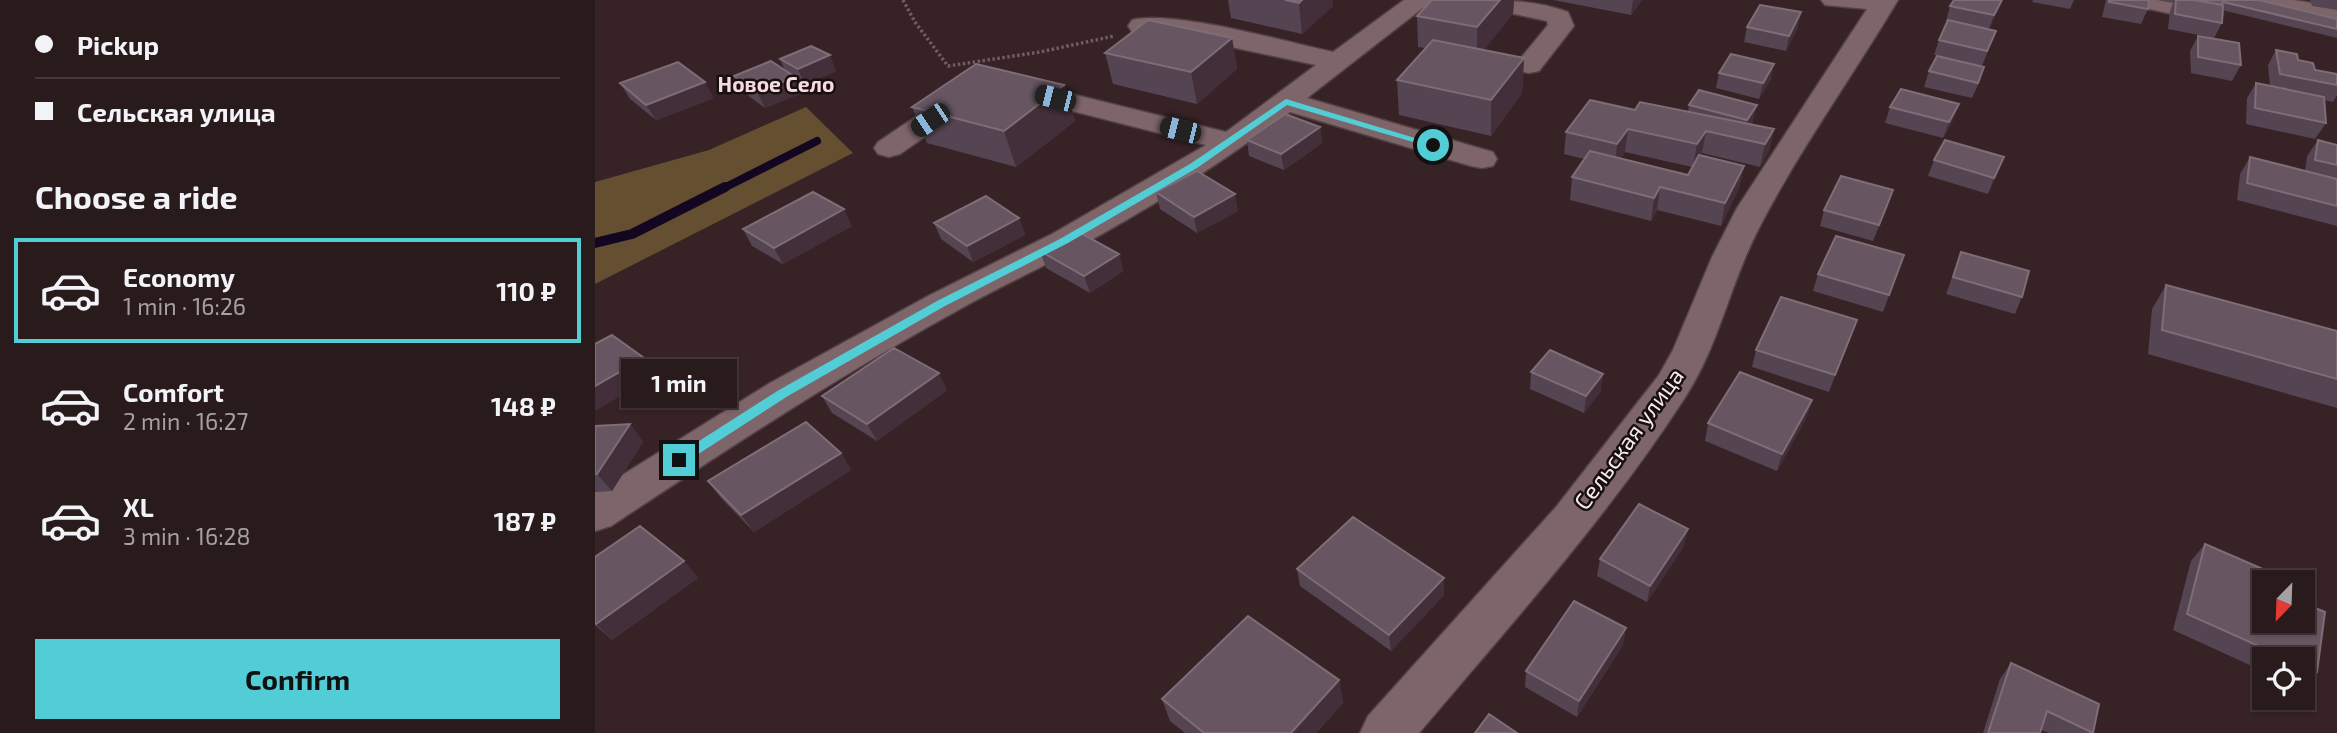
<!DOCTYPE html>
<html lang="en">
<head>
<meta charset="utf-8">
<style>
  body { margin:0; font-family:"Exo 2",sans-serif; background:#352729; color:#f1f3f6; height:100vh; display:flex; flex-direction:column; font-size:26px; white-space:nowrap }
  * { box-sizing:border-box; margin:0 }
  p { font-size:23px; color:#a5a1a3 }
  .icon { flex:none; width:38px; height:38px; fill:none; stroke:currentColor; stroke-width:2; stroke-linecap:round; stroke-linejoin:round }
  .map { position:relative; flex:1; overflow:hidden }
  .sheet { display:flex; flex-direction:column; background:#291a1c; width:595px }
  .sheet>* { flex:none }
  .banner { display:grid; align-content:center; height:154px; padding:0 35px; background:#291a1c }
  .needle { width:46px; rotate:203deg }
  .buttons { position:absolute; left:1657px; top:570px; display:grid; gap:14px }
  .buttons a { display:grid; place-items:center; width:63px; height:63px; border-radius:0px; background:#291a1c; box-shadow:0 2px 5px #0004,0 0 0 2px #45383b; font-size:35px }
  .end { position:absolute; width:32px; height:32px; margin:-16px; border:9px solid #52ccd5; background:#111; box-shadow:0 0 0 4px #111 }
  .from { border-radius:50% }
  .bubble { position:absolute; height:49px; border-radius:0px; background:#291a1c; box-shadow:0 2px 5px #0004,0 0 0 2px #45383b; font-size:23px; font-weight:700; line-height:49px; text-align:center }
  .car { position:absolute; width:21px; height:42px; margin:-21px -10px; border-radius:9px; box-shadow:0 0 5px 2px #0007; background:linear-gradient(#222 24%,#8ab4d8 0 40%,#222 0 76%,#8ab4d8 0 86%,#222 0) }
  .banner b { display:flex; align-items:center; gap:24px; height:66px; font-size:26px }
  .banner b+b { border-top:2px solid #45383b }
  .banner i { width:18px; height:18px; background:#f1f3f6 }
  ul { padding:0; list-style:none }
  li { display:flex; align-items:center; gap:21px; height:105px; margin:0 14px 10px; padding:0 21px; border:4px solid transparent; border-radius:0px }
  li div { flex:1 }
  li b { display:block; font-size:26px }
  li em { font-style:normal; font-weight:700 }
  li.selected { border-color:#52ccd5 }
  li>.icon { width:63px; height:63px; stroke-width:1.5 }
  h2 { padding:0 35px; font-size:32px; line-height:84px }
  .action { display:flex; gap:14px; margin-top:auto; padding:14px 35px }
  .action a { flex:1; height:80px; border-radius:0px; background:#52ccd5; color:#111; font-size:28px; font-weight:700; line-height:80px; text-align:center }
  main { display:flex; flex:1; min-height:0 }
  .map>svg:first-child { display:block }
  .forest { fill:#654f31 }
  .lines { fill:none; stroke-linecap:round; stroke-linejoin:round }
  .stream-far1 { stroke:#120620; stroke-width:8 }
  .stream { stroke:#120620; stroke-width:10 }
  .minor-casing { stroke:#524144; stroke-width:3 }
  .path { stroke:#715e62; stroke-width:3.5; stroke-dasharray:2.5 2.5; stroke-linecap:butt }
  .minor { fill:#7e6569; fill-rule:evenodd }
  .wall { fill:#554451; fill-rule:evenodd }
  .shaded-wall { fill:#422f39 }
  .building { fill:#675661; stroke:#7e6d77; stroke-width:2 }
  .route { fill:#52ccd5 }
  .labels { text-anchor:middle; stroke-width:5; stroke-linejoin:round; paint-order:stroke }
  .far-neighbourhood-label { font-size:21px; font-weight:bold; fill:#f7dade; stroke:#180f10 }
  .street-label { font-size:23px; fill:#f9eaec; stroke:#180f10 }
</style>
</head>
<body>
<main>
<section class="sheet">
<div class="banner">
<b><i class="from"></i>Pickup</b>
<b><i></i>Сельская улица</b>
</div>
<h2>Choose a ride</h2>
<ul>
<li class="selected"><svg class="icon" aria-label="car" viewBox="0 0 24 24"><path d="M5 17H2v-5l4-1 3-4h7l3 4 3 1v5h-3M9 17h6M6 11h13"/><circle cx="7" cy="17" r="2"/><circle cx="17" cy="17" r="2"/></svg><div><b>Economy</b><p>1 min · 16:26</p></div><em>110 ₽</em></li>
<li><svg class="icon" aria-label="car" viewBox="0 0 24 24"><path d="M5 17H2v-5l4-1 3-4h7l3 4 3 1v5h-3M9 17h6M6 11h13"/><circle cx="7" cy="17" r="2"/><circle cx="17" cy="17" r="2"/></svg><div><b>Comfort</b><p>2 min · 16:27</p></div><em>148 ₽</em></li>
<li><svg class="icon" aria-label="car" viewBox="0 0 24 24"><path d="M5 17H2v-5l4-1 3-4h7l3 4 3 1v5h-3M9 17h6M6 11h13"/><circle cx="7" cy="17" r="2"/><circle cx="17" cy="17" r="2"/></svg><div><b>XL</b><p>3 min · 16:28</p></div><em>187 ₽</em></li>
</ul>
<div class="action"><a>Confirm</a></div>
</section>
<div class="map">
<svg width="1742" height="733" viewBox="0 0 1742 733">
  <rect width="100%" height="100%" fill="#372226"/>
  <path class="forest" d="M211 107 258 153 0 284V182L114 150Z"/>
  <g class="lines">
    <path class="stream-far1" d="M127 189 222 141"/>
    <path class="stream" d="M0 243 37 234 130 187"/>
    <g class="minor-casing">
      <path id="minor" d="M809 0H838L712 98 898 152 902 159 898 166 887 168 876 166 695 112C627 163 555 208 480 249 440 271 398 290 358 313 240 378 128 452 16 526L0 531V492L175 383 333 296 457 234 611 145 414 95 410 89 414 83 424 81 631 132 721 65 589 37 537 32 533 26 537 20C579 10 692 42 738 52Z
        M873 0C908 0 941 0 973 12L979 26 944 71 934 73 924 71 920 65 953 25 952 21 877 5Z
        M1226 0H1303C1256 79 1201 154 1160 236 1134 289 1123 346 1091 396 1013 517 916 624 824 733H765L773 716 961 507 1064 375 1078 350 1117 257 1142 208 1272 9 1230 5Z
        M1531 0H1583L1624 9 1628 14 1624 19 1615 22 1535 5Z
        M1642 0H1699L1742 7V23L1655 8 1646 5Z
        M367 89 377 92 381 98 377 104 305 154 294 157 283 154 279 148 283 142 357 92Z"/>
    </g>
    <path class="path" d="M308 0 320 22 353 66 445 52 519 36"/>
    <use href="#minor" class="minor"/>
  </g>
  <path class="wall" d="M633 0H738V6L707 34 636 18Z
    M837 0H919L918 14 888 50 929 58 927 93 896 136 804 115 802 80 831 48 823 47 822 16Z
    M958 0H1047L1036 15Z
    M1438 0H1479L1475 9 1437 2Z
    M1511 0H1554L1553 9 1546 24 1507 17Z
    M1562 0H1664L1742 19V38L1627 10V23L1619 38 1573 29 1575 11 1578 3Z
    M1715 0H1742V10L1717 6Z
    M1355 6 1403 10 1394 29 1395 46 1387 66 1339 55 1344 40 1353 21H1351Z
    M1152 27H1203L1191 51 1149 42Z
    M1603 36 1646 65 1637 81 1596 73 1595 51Z
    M637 38 642 69 602 104 518 84 510 53Z
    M1681 50 1703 60 1720 70 1742 74V95L1738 102 1729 100 1731 123 1720 139 1651 124 1652 98 1661 83 1675 86 1673 65Z
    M185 59 241 71 210 85 201 80 207 93 170 108 147 91 139 76 190 71Z
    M1334 71 1384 83 1377 98 1329 87Z
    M1124 73 1176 79 1164 99 1121 88Z
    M25 83 119 98 61 120 35 99Z
    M469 85 480 121 421 167 332 143 317 107Z
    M1094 105 1158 121 1156 124 1179 129 1174 151 1165 167 1107 153 1106 155 1149 166 1144 188 1126 226 1062 210 1056 221 975 200 977 177 989 159 969 154 971 132 1040 110 1093 111ZM1030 152 1097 167 1093 175 1026 158Z
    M1295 107 1358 120 1348 138 1290 123Z
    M725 127 727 143 689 170 654 156 652 140Z
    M1723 140 1742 145V226L1642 200 1645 174 1655 157 1710 171 1712 156Z
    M1409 157 1393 194 1333 176 1339 160Z
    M561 192 643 211 602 233 565 209Z
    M1293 206 1278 241 1225 226 1229 210Z
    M424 218 430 235 378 262 346 239 339 223Z
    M257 226 188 264 157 246 148 229Z
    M445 251 524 254 528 271 495 293 451 268Z
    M1366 252 1427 297 1420 314 1351 294Z
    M1309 255 1288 312 1218 291 1223 274Z
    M1571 285 1742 331V408L1553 354 1557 309Z
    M1262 320 1234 392 1157 367 1161 350Z
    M936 372 1006 391 989 413 935 389Z
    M352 390 282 441 237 413 227 396Z
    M1217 400 1211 418 1182 471 1110 441 1113 423Z
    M35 424 48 442 17 491 0 492V426Z
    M246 453 256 470 159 532 126 498 113 481Z
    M1610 544 1670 583 1722 672 1708 685V660H1670V672L1578 630 1596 561Z
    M1089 546 1052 602 1002 576 1005 559Z
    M0 557 89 561 103 578 17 640 0 625Z
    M702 569 849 578V595L796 651 705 586Z
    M1028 645 982 717 930 687 931 671Z
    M1416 663 1497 733H1454L1446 730 1445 733H1388L1405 679Z
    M744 680 748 703 721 733H590L575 721 567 699Z"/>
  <path class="shaded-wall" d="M707 0H738V6L707 34 704 3Z
    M905 0H919L918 14 882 59V27Z
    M1038 0H1047L1036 15Z
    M1407 0 1403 10 1393 30 1399 15Z
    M1206 12 1203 27 1191 51 1194 36Z
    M637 38 642 69 602 104 596 72Z
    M235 55 241 71 210 85 203 69Z
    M929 58 927 93 896 136V100Z
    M1179 64 1176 79 1164 99 1168 83Z
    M200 77 207 93 170 108 162 92Z
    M110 82 119 98 61 120 51 105Z
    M469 85 480 121 421 167 409 131Z
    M1364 104 1358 120 1348 138 1354 122Z
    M1162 105 1158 121 1149 136 1152 120Z
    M725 127 727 143 689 170 686 154Z
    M1033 129 1030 152 1020 167 1022 144Z
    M1179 129 1174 151 1165 167 1170 144Z
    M1111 131 1107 153 1098 167 1102 144Z
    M1409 157 1403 173 1393 194 1399 178Z
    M1149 166 1144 188 1126 226 1130 203Z
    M1065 187 1062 210 1056 221 1059 198Z
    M1298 190 1293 206 1278 241 1284 225Z
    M640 194 643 211 602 233 599 217Z
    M249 209 257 226 188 264 179 248Z
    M424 218 430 235 378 262 372 246Z
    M524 254 528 271 495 293 489 276Z
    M1262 320 1256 337 1234 392 1240 375Z
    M49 358 62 375 0 411V386Z
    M344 373 352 390 282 441 272 424Z
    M1008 374 1006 391 989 413 991 396Z
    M1217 400 1211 418 1182 471 1187 454Z
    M35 424 48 442 17 491 2 474Z
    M246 453 256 470 159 532 146 515Z
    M1093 529 1089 546 1052 602 1055 586Z
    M89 561 103 578 17 640 1 624Z
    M849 578V595L796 651 794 635Z
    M1031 628 1028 645 982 717 984 701Z
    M744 680 748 703 721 733H696Z"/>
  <path class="building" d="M690 0H707L704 3Z
    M837 0H905L882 27 822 16Z
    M1359 0H1407L1399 15 1355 6Z
    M1514 0H1554L1553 9 1514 2Z
    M1581 0H1599L1628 5 1627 23 1580 14Z
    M1603 0H1664L1742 19V29L1628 2 1626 5Z
    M1165 5 1206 12 1194 36 1152 27Z
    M553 20 637 38 596 72 510 53Z
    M1353 20 1401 31 1392 51 1344 40Z
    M1603 36 1644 43 1646 65 1603 57Z
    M838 40 929 58 896 100 802 80Z
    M216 46 235 55 203 69 185 59Z
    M1681 50 1702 54 1703 60 1718 63 1720 70 1742 74V85L1685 74Z
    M1136 54 1179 64 1168 83 1124 73Z
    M1342 56 1389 67 1383 83 1334 71Z
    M176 61 200 77 162 92 139 76Z
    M83 62 110 82 51 105 25 83Z
    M381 64 469 85 409 131 317 107Z
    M1661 83 1729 97 1731 123 1660 108Z
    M1306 89 1364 104 1354 122 1295 107Z
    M1104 90 1162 105 1152 120 1094 105Z
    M995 100 1040 110 1045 102 1179 129 1170 144 1111 131 1102 144 1033 129 1022 144 971 132Z
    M690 114 725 127 686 154 652 140Z
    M1350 140 1409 157 1399 178 1339 160Z
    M1723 140 1742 145V165L1720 160Z
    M995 151 1093 175 1104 155 1149 166 1130 203 1065 187 1059 198 977 177Z
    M1655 157 1742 179V206L1652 183Z
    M602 171 640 194 599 217 561 192Z
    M1246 176 1298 190 1284 225 1229 210Z
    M218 192 249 209 179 248 148 229Z
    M391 196 424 218 372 246 339 223Z
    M480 230 524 254 489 276 445 251Z
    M1241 236 1309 255 1294 295 1223 274Z
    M1366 252 1434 271 1427 297 1358 277Z
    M1571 285 1742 331V379L1567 330Z
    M1186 297 1262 320 1240 375 1161 350Z
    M17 335 49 358 0 386V344Z
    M299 348 344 373 272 424 227 396Z
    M955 350 1008 374 991 396 936 372Z
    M1145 372 1217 400 1187 454 1113 423Z
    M211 422 246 453 146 515 113 481Z
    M35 424 2 474H0V426Z
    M1044 504 1093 529 1055 586 1005 559Z
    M758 517 849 578 794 635 702 569Z
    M45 526 89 561 1 624 0 623V557Z
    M1610 544 1675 572 1673 583H1670V621H1708V603L1730 612 1722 672 1708 666V660H1695L1592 614Z
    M979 601 1031 628 984 701 931 671Z
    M653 616 744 680 696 733H609L567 699Z
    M1416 663 1504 704 1498 733 1452 711 1445 733H1393Z
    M894 714 922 733H880Z"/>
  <path class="route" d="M691 99 843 145 835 147 692 105 602 168 473 243 350 306 193 396 88 464H79V457L184 390 342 301 465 239 595 164Z"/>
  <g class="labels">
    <g class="far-neighbourhood-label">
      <text x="181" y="92">Новое Село</text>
    </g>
    <g class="street-label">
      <text transform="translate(1034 439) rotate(-54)" y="8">Сельская улица</text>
    </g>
  </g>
</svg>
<div class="buttons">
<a><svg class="needle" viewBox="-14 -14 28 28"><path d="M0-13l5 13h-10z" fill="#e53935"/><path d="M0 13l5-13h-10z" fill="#a5a1a3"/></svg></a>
<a><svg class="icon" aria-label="locate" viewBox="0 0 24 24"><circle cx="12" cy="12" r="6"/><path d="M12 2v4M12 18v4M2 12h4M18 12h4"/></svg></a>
</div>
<i class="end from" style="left:838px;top:145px"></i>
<i class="end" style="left:84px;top:460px"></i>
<div class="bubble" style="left:26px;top:359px;width:116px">1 min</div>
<i class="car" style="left:460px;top:98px;rotate:284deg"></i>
<i class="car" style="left:335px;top:120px;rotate:236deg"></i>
<i class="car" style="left:585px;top:130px;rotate:284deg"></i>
</div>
</main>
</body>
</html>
